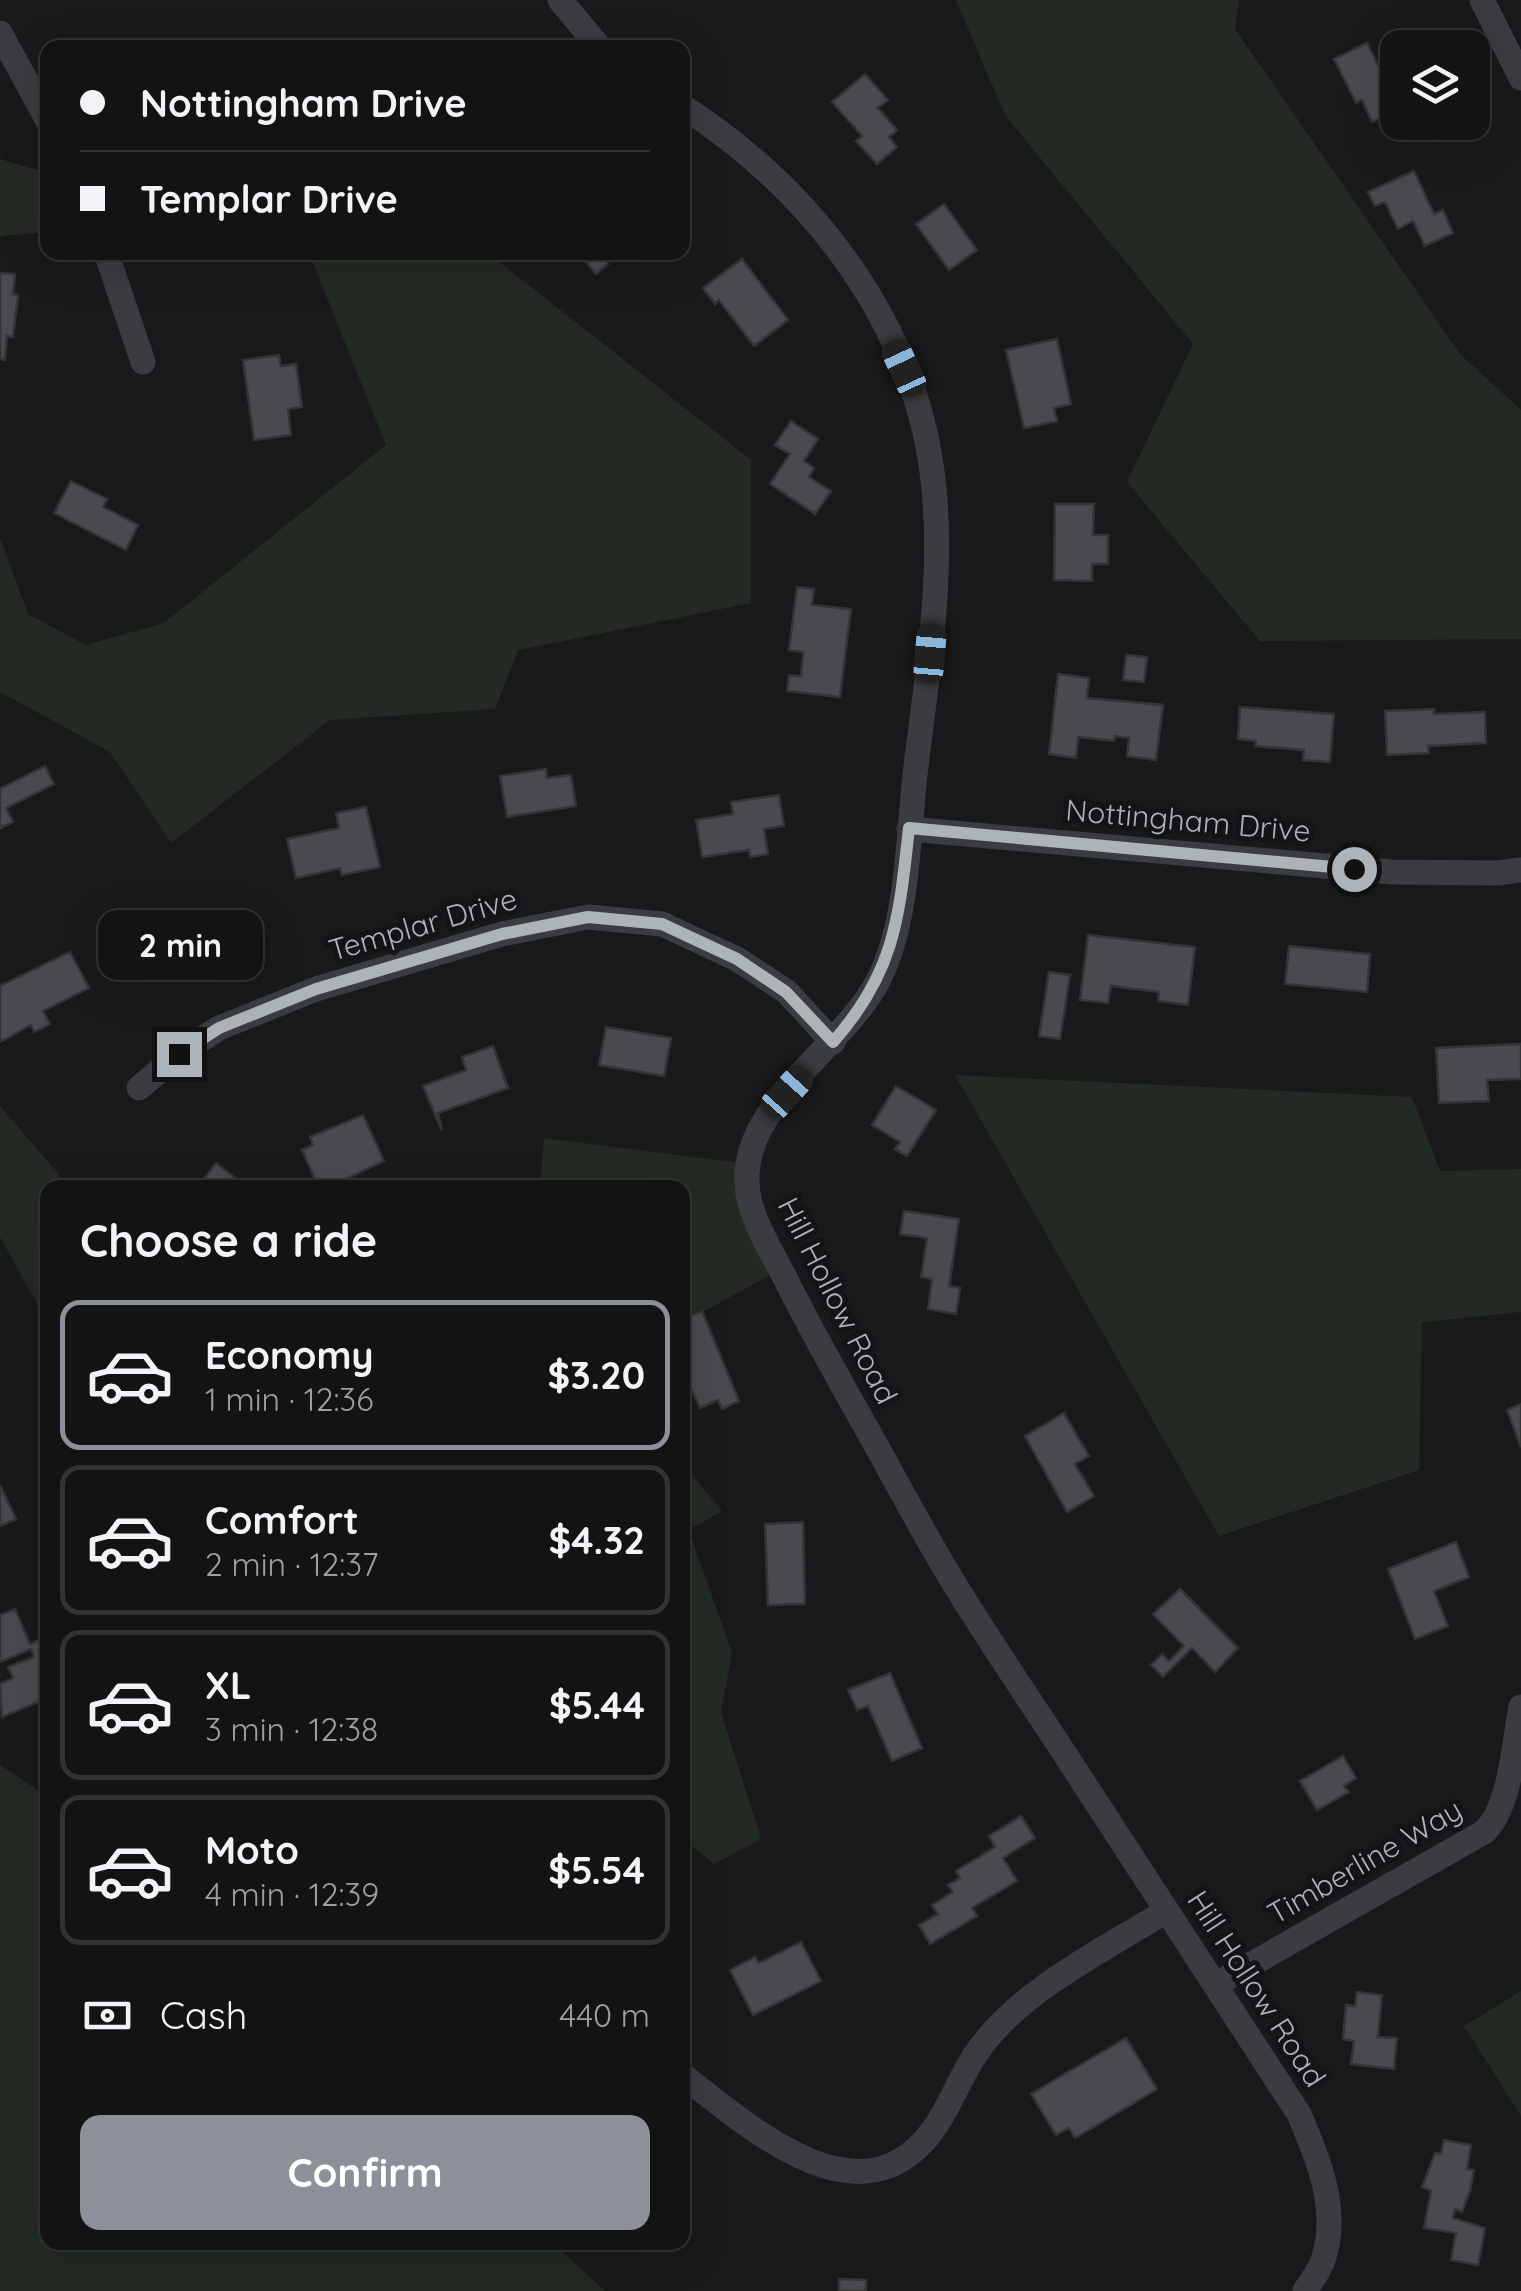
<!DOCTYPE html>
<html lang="en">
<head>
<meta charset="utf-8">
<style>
  body { margin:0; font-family:Quicksand,sans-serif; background:#202022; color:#f1f3f6; height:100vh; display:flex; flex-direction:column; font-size:38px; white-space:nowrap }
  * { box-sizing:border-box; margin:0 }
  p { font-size:32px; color:#9d9ea0 }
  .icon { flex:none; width:55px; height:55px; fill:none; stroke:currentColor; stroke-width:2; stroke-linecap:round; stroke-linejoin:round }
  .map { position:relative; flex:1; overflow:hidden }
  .details { position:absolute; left:40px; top:1180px; width:650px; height:1070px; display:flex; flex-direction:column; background:#131314; border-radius:20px; box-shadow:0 10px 40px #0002,0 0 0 2px #323234 }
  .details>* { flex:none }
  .top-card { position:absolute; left:40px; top:40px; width:650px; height:220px; border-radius:20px; box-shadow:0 10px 40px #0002,0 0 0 2px #323234; display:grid; align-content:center; height:220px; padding:0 40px; background:#131314 }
  .tools { position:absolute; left:1380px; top:30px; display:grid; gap:20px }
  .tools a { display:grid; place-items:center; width:110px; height:110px; border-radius:20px; background:#131314; box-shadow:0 10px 40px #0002,0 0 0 2px #323234; font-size:50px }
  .end { position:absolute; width:45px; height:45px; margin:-22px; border:12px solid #acb3b9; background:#111; box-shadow:0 0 0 5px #111 }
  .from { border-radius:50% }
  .bubble { position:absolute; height:70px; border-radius:20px; background:#131314; box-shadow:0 10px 40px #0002,0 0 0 2px #323234; font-size:32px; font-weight:700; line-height:70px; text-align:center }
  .car { position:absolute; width:30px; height:60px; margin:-30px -15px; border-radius:12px; box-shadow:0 0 8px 2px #0007; background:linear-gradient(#222 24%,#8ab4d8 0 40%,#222 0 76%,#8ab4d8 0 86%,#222 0) }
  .top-card b { display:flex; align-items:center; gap:35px; height:95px; font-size:38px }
  .top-card b+b { border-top:2px solid #323234 }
  .top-card i { width:25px; height:25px; background:#f1f3f6 }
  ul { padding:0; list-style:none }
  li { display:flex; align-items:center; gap:30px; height:150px; margin:0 20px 15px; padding:0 20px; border:5px solid #323234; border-radius:20px }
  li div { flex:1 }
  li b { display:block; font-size:38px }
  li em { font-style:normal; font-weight:700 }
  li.selected { border-color:#8c9099 }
  li>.icon { width:90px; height:90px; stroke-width:1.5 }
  h2 { padding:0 40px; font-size:45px; line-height:120px }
  .pay { display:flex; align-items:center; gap:25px; height:110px; padding:0 40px; font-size:38px }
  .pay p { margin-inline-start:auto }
  .action { display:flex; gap:20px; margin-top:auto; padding:20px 40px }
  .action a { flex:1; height:115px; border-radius:20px; background:#8c9099; color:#fff; font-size:40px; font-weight:700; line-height:115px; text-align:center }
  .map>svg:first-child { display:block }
  .green { fill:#232a23 }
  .building { fill:#484a4d; stroke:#333436; stroke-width:2.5 }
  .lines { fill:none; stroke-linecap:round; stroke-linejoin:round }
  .minor { stroke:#3a3c3f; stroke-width:25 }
  .route { stroke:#acb3b9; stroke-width:12 }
  .labels { text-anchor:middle; stroke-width:10; stroke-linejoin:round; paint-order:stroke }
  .street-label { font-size:30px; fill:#acb3b9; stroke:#141416 }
</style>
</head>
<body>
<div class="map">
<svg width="1521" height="2291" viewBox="0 0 1521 2291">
  <rect width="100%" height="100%" fill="#19191b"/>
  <path class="green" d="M956 0H1239L1235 29 1460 354 1521 410V639L1260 641 1127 482 1193 344 1005 115Z
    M0 159 47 173V232L0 236Z
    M309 253H488L751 460V603L518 650 495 709 330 720 171 843 110 752 0 692V538L28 614 86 645 164 623 386 445Z
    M955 1075 1412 1097 1440 1171 1521 1169V1312L1422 1322 1419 1470 1219 1536Z
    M0 1106 58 1173 64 1187 48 1188 47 1322 0 1237Z
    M544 1138 749 1164 779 1270 683 1323 682 1188H540Z
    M683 1464 722 1511 689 1530 732 1653 721 1712 761 1839 714 1864 683 1839Z
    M0 1765 47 1796 48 2242 553 2243 605 2291H0Z
    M1521 1991V2116L1464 2026Z"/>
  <path class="building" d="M1367 43 1398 105V109L1372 122 1362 100 1356 103 1334 59Z
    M865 74 888 100 878 108 897 130 889 137 897 147 877 164 856 141 862 136 832 102Z
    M1414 171 1434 214 1443 210 1453 233 1425 246 1413 221 1398 229 1385 202 1375 206 1368 192Z
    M944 204 977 250 949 270 916 224Z
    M577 252H598L608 264 596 274Z
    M742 259 788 320 754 346 719 300 715 304 703 288Z
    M0 273 15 274 13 294 18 295 13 337 7 336 5 360 0 359Z
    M1057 339 1071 404 1054 408 1057 421 1024 428 1006 350Z
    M279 355 281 366 296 364 302 407 288 409 291 435 254 440 243 360Z
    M791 421 818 439 804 461 814 468 809 477 831 491 815 514 770 484 790 454 775 445Z
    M71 481 107 499 103 507 138 525 126 550 54 513Z
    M1055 504H1094L1093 535H1108V564H1092V581L1054 580Z
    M797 587 814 589 812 605 851 609 840 697 787 691 789 675 801 676 803 652 789 650Z
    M1126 655 1147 657 1144 682 1123 680Z
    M1058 674 1089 678 1087 698 1163 705 1156 760 1127 756 1129 738 1115 736 1114 741 1078 737 1076 758 1049 754Z
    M1240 707 1334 714 1330 762 1303 760 1304 750 1255 746 1256 741 1238 739Z
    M1434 709V714L1485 712 1486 743 1428 746 1429 753 1387 755 1385 711Z
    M45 766 54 784 6 808 13 822 0 828V789Z
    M546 769 547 778 571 775 576 806 507 817 500 776Z
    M779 795 784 826 764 829 768 854 750 857 749 850 702 857 696 820 733 814 731 802Z
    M366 807 380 867 342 875 340 868 296 878 287 839 339 828 336 813Z
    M1088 935 1195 947 1188 1005 1158 1001 1159 992 1111 986 1108 1003 1080 1000Z
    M1289 946 1370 954 1367 992 1285 984Z
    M70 952 89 988 43 1011 50 1024 34 1032 31 1025 0 1042V986Z
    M1049 972 1070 975 1060 1039 1039 1036Z
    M606 1027 671 1038 664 1076 599 1065Z
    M1521 1044V1079L1487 1080 1489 1101 1439 1103 1436 1048Z
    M493 1046 508 1088 438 1113 442 1131 423 1086 466 1070 462 1057Z
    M896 1086 936 1110 907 1156 895 1149 900 1142 872 1125Z
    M363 1115 384 1161 327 1188H319L302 1150 313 1145 310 1137Z
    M216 1163 244 1185 241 1188H197Z
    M904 1211 959 1219 949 1286 960 1288 956 1314 928 1309 932 1279 921 1277 927 1238 900 1234Z
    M702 1311 739 1401 722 1409 718 1400 700 1408 682 1369V1319Z
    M1521 1404V1447L1507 1410Z
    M1064 1413 1089 1456 1075 1464 1094 1496 1067 1512 1025 1436Z
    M0 1485 16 1519 0 1526Z
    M803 1522 805 1604 768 1605 765 1524Z
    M1456 1542 1469 1577 1434 1591 1448 1626 1415 1639 1388 1569Z
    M1180 1589 1238 1648 1215 1672 1192 1648 1163 1677 1151 1665 1162 1654 1169 1661 1184 1646 1153 1614Z
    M15 1609 30 1644 48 1636V1698L2 1717 0 1684 13 1678 8 1667 34 1657 31 1649 0 1662V1615Z
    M890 1673 922 1748 892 1761 868 1706 857 1710 848 1690Z
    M1343 1756 1356 1778 1344 1786 1349 1792 1317 1810 1300 1781Z
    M1021 1816 1035 1838 1003 1858 1017 1881 972 1908 977 1916 930 1944 919 1925 938 1914 932 1905 953 1892 948 1885 960 1878 956 1871 995 1847 989 1836Z
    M801 1942 821 1981 753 2015 730 1970 755 1957 759 1963Z
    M1357 1992 1382 1995 1378 2037 1397 2038 1394 2069 1351 2064 1354 2041 1343 2039 1346 2005 1355 2006Z
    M1126 2038 1157 2089 1075 2138 1069 2128 1056 2135 1031 2094Z
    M1444 2140 1471 2145 1467 2169 1474 2170 1470 2191 1462 2212 1455 2209 1453 2218 1485 2228 1478 2265 1451 2260 1456 2233 1424 2228 1431 2191 1422 2187 1435 2153 1441 2154Z
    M839 2279 866 2280V2291H839Z"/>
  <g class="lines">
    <path class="minor" d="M560 0 600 48
      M1482 0 1521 78
      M0 33 48 121
      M682 106C815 192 919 328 934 489 943 582 927 675 916 766 908 833 909 921 878 981 840 1053 726 1113 750 1203 757 1228 772 1253 784 1276 810 1328 838 1378 867 1429 895 1479 922 1531 952 1580 986 1636 1023 1690 1059 1745 1139 1868 1219 1991 1299 2114 1318 2158 1339 2208 1324 2257 1321 2269 1311 2281 1305 2291
      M106 252 143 362
      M909 829 1392 872 1498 873 1521 870
      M139 1088 179 1054 219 1028 316 989 502 934 588 917 662 924 737 959 787 992 833 1042
      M1215 1985 1484 1832C1511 1807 1514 1742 1521 1707
      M682 2075C743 2121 849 2220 922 2143 948 2116 956 2082 977 2052 1020 1990 1104 1950 1166 1911"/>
  </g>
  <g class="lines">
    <path class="route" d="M179 1054 219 1028 316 989 502 934 588 917 662 924 737 959 786 992 833 1042C895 972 899 918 909 828L1354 869"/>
  </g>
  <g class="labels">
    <g class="street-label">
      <text transform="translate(1188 821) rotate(5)" y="10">Nottingham Drive</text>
      <text transform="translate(423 925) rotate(-16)" y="10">Templar Drive</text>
      <text transform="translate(837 1301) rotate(63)" y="10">Hill Hollow Road</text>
      <text transform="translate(1365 1862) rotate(-30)" y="10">Timberline Way</text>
      <text transform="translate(1256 1989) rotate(57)" y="10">Hill Hollow Road</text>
    </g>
  </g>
</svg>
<div class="tools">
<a><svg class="icon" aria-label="layers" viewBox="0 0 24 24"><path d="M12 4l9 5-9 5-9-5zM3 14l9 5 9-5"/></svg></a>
</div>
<i class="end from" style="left:1354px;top:869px"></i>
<i class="end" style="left:179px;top:1054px"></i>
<div class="bubble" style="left:98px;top:910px;width:165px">2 min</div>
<i class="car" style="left:904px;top:368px;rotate:335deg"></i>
<i class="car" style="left:930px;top:653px;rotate:5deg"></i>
<i class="car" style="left:787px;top:1092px;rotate:42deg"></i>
<div class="top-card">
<b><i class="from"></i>Nottingham Drive</b>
<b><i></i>Templar Drive</b>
</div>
<section class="details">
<h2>Choose a ride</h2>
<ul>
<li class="selected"><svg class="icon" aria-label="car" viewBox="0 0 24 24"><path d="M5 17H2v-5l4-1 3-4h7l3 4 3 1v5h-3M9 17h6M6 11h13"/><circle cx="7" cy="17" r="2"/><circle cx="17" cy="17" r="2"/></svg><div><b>Economy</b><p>1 min · 12:36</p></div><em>$3.20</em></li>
<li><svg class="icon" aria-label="car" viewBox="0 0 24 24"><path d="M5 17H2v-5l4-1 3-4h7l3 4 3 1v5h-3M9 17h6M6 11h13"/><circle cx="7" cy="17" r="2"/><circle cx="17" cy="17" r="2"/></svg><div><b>Comfort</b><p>2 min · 12:37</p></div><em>$4.32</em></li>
<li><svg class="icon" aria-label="car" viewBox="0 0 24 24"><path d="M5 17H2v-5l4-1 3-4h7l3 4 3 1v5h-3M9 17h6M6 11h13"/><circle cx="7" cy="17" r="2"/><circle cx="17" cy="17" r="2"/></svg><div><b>XL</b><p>3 min · 12:38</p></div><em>$5.44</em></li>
<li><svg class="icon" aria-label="car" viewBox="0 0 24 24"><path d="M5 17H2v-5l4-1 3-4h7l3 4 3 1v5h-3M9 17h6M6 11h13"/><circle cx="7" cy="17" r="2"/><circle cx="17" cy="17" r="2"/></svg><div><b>Moto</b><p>4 min · 12:39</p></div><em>$5.54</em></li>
</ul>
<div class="pay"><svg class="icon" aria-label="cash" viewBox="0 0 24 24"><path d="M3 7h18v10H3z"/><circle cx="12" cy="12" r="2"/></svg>Cash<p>440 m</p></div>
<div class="action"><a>Confirm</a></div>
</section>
</div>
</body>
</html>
